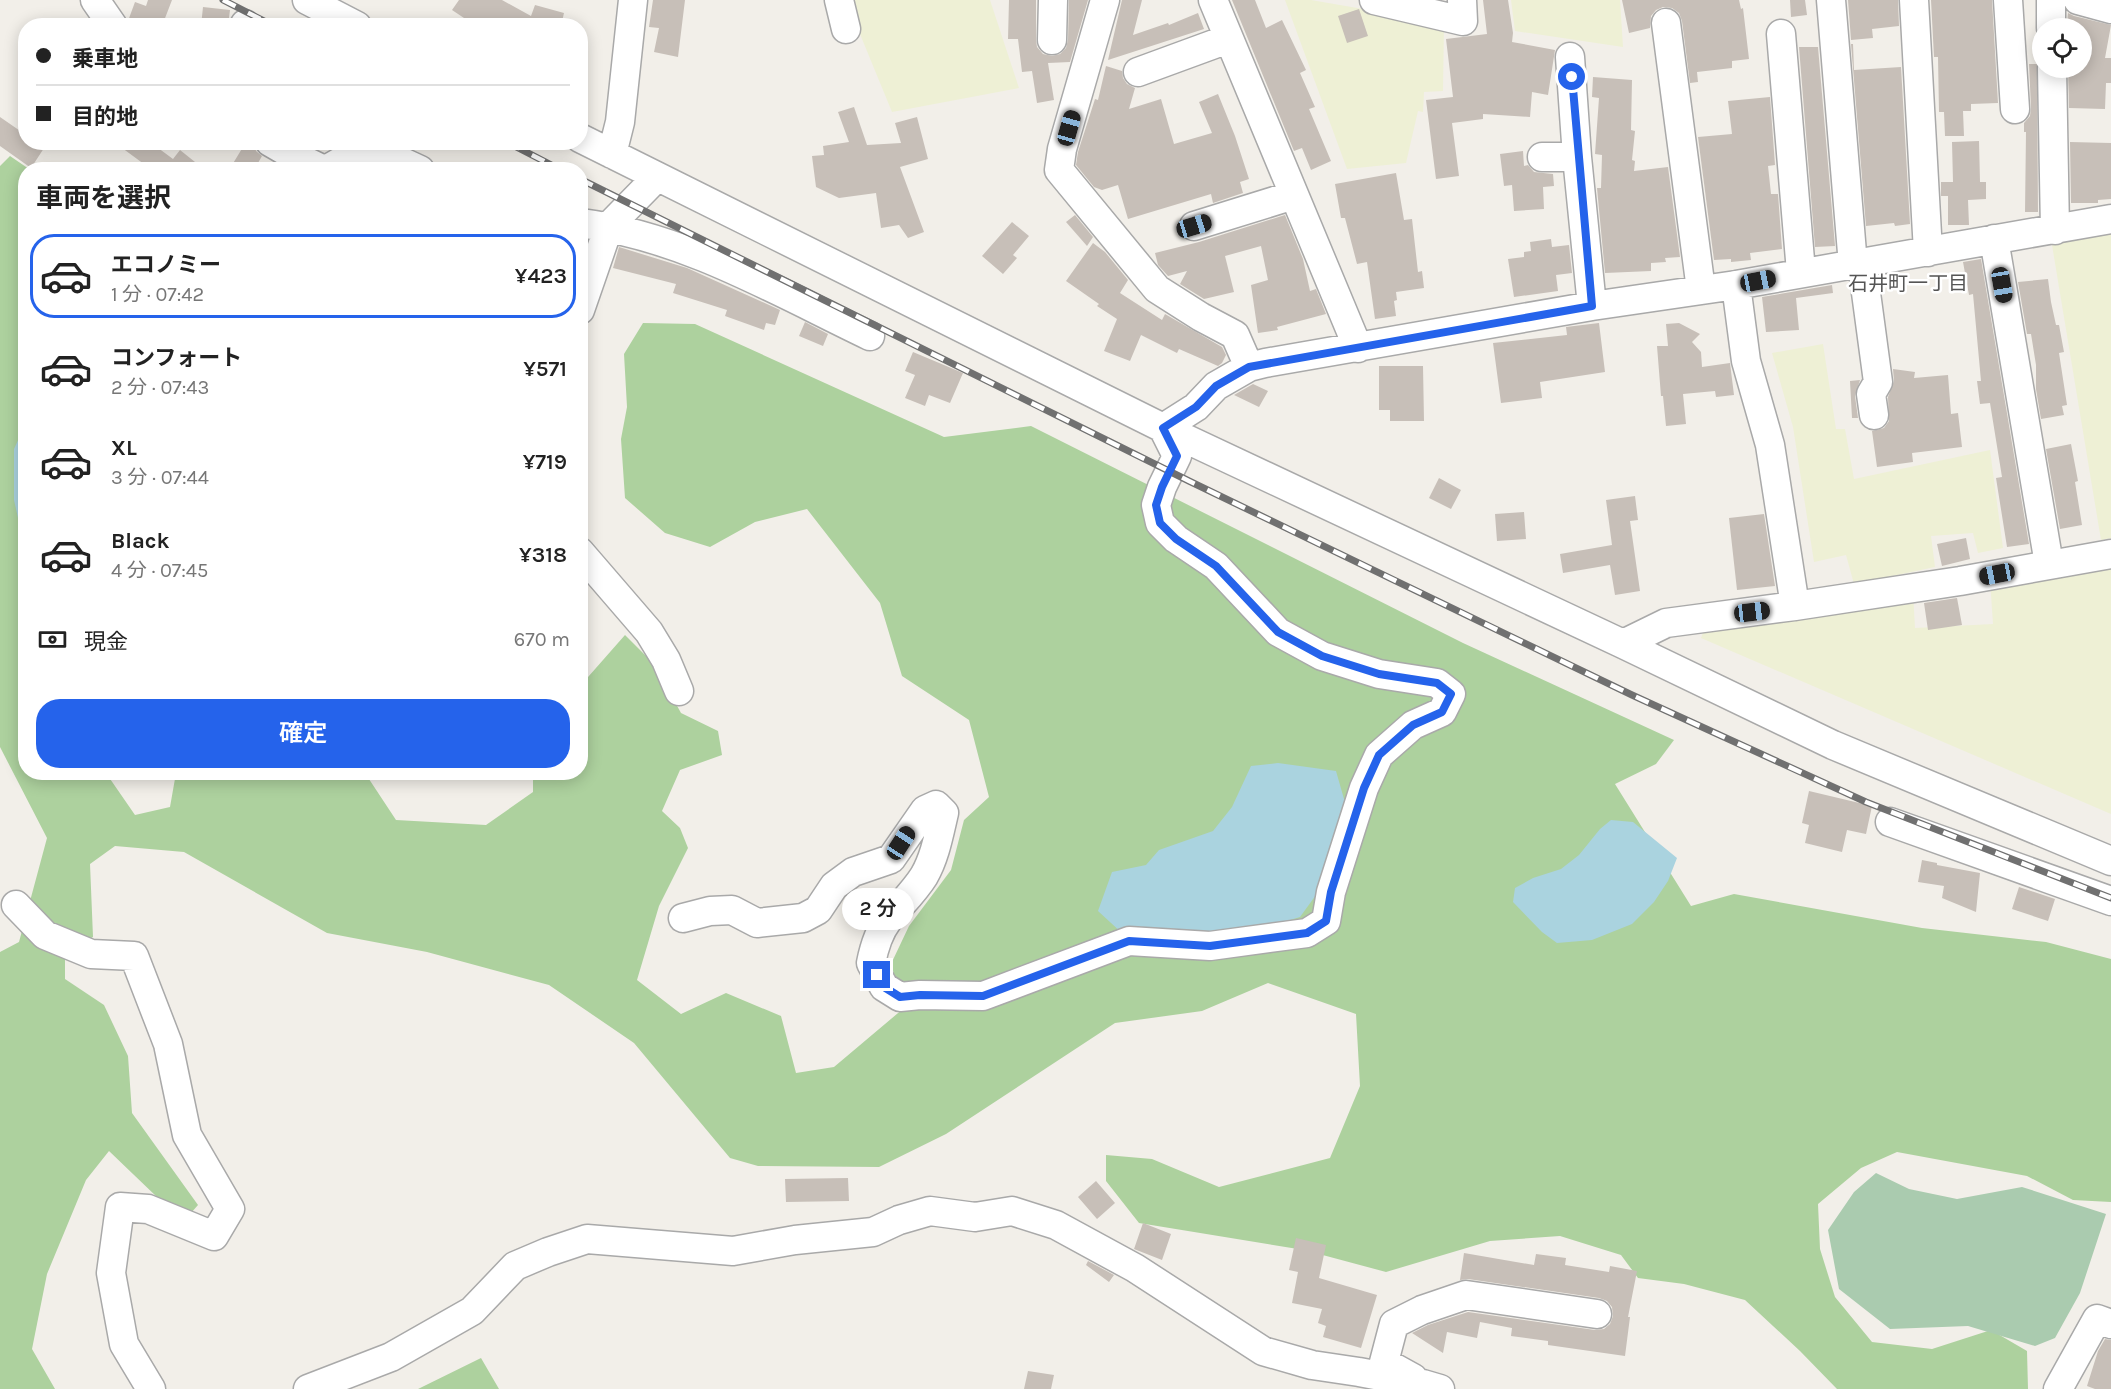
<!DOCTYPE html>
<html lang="ja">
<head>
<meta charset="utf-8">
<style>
  body { margin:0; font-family:Karla,"Noto Sans JP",sans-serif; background:#f2f2f2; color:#222; height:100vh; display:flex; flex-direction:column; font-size:22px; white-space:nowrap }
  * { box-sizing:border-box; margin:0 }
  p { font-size:20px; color:#767676 }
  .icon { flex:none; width:33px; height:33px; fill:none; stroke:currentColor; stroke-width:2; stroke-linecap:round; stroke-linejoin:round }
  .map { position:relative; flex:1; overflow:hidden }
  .panel { position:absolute; left:18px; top:162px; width:570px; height:618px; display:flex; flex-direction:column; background:#fff; border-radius:24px; box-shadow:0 3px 15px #0003 }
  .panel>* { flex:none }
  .top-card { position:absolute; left:18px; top:18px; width:570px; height:132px; border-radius:24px; box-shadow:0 3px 15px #0003; display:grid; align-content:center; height:132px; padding:0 18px; background:#fff }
  .controls { position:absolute; left:2032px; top:18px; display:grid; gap:12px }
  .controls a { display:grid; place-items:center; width:60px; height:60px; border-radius:50%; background:#fff; box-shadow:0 3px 15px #0003; font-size:30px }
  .end { position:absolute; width:27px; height:27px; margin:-14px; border:8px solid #2563eb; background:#fff; box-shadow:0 0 0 3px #fff }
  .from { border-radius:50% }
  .bubble { position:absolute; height:42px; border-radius:21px; background:#fff; box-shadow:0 3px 15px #0003; font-size:20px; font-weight:600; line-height:42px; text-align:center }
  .car { position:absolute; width:18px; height:36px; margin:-18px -9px; border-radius:8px; box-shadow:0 0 4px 2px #0007; background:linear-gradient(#222 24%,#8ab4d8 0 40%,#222 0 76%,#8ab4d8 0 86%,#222 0) }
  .top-card b { display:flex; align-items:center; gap:21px; height:57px; font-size:22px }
  .top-card b+b { border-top:2px solid #e0e0e0 }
  .top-card i { width:15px; height:15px; background:#222 }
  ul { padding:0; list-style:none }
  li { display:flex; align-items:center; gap:18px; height:84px; margin:0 12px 9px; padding:0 6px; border:3px solid transparent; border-radius:24px }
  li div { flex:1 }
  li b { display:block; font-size:22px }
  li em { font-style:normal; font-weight:600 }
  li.on { border-color:#2563eb }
  li>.icon { width:54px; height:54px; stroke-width:1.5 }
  h2 { padding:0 18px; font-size:27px; line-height:72px }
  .pay { display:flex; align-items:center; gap:15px; height:66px; padding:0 18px; font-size:22px }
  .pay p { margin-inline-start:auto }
  .cta { display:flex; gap:12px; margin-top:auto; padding:12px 18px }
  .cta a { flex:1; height:69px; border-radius:24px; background:#2563eb; color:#fff; font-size:24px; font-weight:600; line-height:69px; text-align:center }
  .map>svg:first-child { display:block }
  .farmland { fill:#eef0d5 }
  .forest { fill:#add19e }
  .cemetery { fill:#aacbaf }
  .water { fill:#aad3df }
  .building { fill:#c7bfb8 }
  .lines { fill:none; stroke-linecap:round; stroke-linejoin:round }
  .minor-casing { stroke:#a9a9a9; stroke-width:31 }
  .minor { stroke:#fff; stroke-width:28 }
  .rail-casing { stroke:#707070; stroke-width:7 }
  .rail { stroke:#fff; stroke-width:4.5; stroke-dasharray:14; stroke-linecap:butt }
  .route { stroke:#2563eb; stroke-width:8 }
  .labels { text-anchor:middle; stroke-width:5; stroke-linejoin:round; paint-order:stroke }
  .neighbourhood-label { font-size:20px; fill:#555; stroke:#fff }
</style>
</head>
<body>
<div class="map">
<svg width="2111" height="1389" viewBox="0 0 2111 1389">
  <rect width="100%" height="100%" fill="#f2efe9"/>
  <path class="farmland" d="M846 0H990L1019 88 892 112Z
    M1285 0H1311L1444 23 1443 91 1424 92 1423 112 1418 111 1406 163 1347 169Z
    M1511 0H1620L1623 47 1515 31Z
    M2111 226V538L2101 540 2051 239Z
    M1823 344 1836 429H1845L1854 479 1990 450 2003 548 1978 553 1973 533 1931 536 1935 567 1854 584 1846 555 1814 562 1793 427 1772 353Z
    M2111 558V814L1701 638 1707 622 1913 592 1915 628 1993 624 1990 580Z"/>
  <path class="forest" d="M10 156 29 169 26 170V772L106 773 135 815 170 807 176 773H365L396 820 486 825 533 792V773L580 772 581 685 625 635 654 664 681 713 718 731 722 755 680 770 662 811 680 828 688 848 659 906 637 980 681 1014 726 993 781 1016 796 1073 834 1067 904 1008 891 964 909 926 951 870 964 820 989 797 969 720 902 676 880 603 807 509 755 522 710 547 665 533 625 498 621 439 627 407 624 354 643 323 695 324 944 437 1031 426 1463 643 1674 740 1656 764 1615 784 1691 906 1734 894 1922 928 2046 942 2111 959V1202L2073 1200 2027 1176 1897 1152 1861 1168 1818 1204 1820 1249 1835 1297 1872 1342 1932 1349 1991 1330 2027 1351 2028 1389H1837L1800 1351 1745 1300 1684 1284 1638 1278 1621 1255 1560 1236 1490 1241 1386 1272 1304 1250 1139 1223 1106 1181V1155L1152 1159 1219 1187 1330 1158 1360 1086 1356 1014 1268 983 1202 1011 1115 1023 946 1134 879 1167 758 1166 730 1158 634 1043 549 985 427 952 327 933 184 852 115 846 90 864 93 937 65 953V979L104 1005 128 1056 132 1113 198 1205 183 1222 109 1151 86 1180 47 1274 32 1349 55 1389H0V952L19 942 47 838 0 747V166Z
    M481 1358 499 1389H418Z"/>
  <path class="cemetery" d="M1876 1173 1909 1189 1957 1199 2022 1187 2106 1214 2080 1293 2055 1338 2035 1346 1968 1326 1890 1329 1839 1289 1828 1230 1854 1192Z"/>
  <path class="water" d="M25 425V514L18 518 14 500V449Z
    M1278 763 1336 771 1346 806 1316 895 1300 917 1267 927 1203 933 1123 934 1098 911 1112 872 1146 865 1159 850 1213 831 1232 807 1251 766Z
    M1611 820 1633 822 1677 858 1668 881 1654 902 1632 924 1592 940 1557 943 1542 932 1513 902 1515 888 1533 878 1561 869 1579 855 1600 829Z"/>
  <path class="building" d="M148 0H172L162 26H140L128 21 135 2 146 6Z
    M459 0H502L531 16 535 5 564 13 561 26H476L452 10Z
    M653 0H685L678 57 654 52 659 28 649 27Z
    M1009 0H1036V40L1037 47 1043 54 1052 56 1060 54 1066 48 1068 40 1069 0H1088L1070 62 1048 63 1054 100 1037 103 1032 71 1022 72 1018 39H1008Z
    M1122 0H1142L1133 35 1168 23 1169 25 1198 13 1204 29 1108 60Z
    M1232 0H1255L1266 28 1282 20 1306 70 1300 73 1315 107 1309 109 1331 161 1311 170 1302 148 1294 151Z
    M1483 0H1508L1513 33 1512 42 1555 50 1548 95 1532 92 1530 117 1483 114V119L1452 123 1459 176 1436 179 1426 100 1453 97 1446 39 1487 34Z
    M1622 0H1739L1741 9 1743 8 1749 59 1732 61V68L1697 72 1698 82 1690 83 1682 21 1679 13 1672 8 1663 7 1656 10 1651 16 1650 28 1629 33Z
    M1790 0H1805L1807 15 1791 17Z
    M1848 0H1898L1899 26 1872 29 1873 38 1851 40Z
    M1931 0H1992L1998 103 1971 104V111H1963L1964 136H1945L1944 112H1939L1938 57H1934Z
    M203 7 230 10 228 26H201Z
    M1359 9 1368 36 1347 43 1338 16Z
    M2068 13 2074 16 2111 25 2105 58H2111V83H2106L2105 109 2069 108 2068 68H2082V28L2067 24Z
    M1851 44H1853L1854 70 1901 67 1910 224 1895 226 1894 223 1866 226Z
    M1799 47H1818L1835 246 1815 247Z
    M2029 64H2037L2038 212H2025L2026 132H2024V123L2030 116 2031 108Z
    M1106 66 1122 71 1123 78 1127 84 1135 88 1129 109 1161 99 1174 144 1212 133 1199 102 1218 94 1235 136 1249 179 1240 182 1243 193 1213 203 1211 194 1128 219 1118 185 1102 190 1094 187 1076 165 1078 152 1095 99 1098 100Z
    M1593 77 1632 80 1631 130 1635 131 1632 160 1635 161 1634 171 1668 167 1680 257 1665 258 1666 262 1651 263V271L1605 273 1597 188H1601L1602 155 1595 154 1599 98 1592 97Z
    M1770 97 1775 165 1768 166 1771 194H1778L1782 249 1750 253 1751 260 1731 262V259L1714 260 1698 137 1732 134 1728 101Z
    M854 107 867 145 901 143 895 123 917 117 928 159 900 167 924 232 908 238 899 225 881 228 876 193 839 198 816 187 812 156 824 155 823 146 849 142 838 112Z
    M0 117 26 135V142H48L31 168 0 146Z
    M1979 141 1980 182H1986V199L1968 200 1969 225H1948V196H1941V182H1953L1952 142Z
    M114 142H150L173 159 180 150 205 170H152Z
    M246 142H254L256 151 262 156 254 170H229Z
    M2070 142 2111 143V199L2098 200V203H2071Z
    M1523 151 1524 166 1528 165 1534 172 1553 174 1554 186 1543 187 1544 209 1514 211 1512 185 1504 186 1500 154Z
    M1396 173 1404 220 1412 219 1418 272 1422 271 1424 288 1396 292 1397 300 1394 301 1396 316 1375 319 1367 262 1357 264 1345 218H1341L1335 184Z
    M1075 215 1093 237 1087 246 1066 222Z
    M1285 215 1303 259 1310 291 1316 289 1326 314 1277 327 1278 330 1258 333 1251 285 1268 280 1261 246 1225 256 1234 292 1204 299 1180 284 1187 271 1168 276 1158 265 1155 253 1199 242Z
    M1012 222 1029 236 1013 255 1017 258 1003 274 982 256Z
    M1551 239 1552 247 1569 245 1572 273 1556 275 1558 291 1514 297 1508 259 1524 257V252L1531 251 1530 242Z
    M1093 243 1105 252 1128 280 1120 293 1162 320 1165 314 1222 347 1226 355 1222 363 1218 366 1179 349 1177 353 1141 335 1130 361 1104 351 1117 319 1097 306 1099 304 1066 281Z
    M619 247 687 268 780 310 775 325 766 323 764 330 725 316 727 310 673 293 676 284 613 268Z
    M1981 259 2029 544 2007 547 1996 478 2002 477 1990 403 1980 404 1977 381H1981L1973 294 1969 295 1963 262Z
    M2048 279 2051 302 2056 325H2059L2064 352 2059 353 2067 405 2062 406 2064 415 2041 419 2036 389V365L2031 334H2027L2018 282Z
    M1832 285 1833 293 1796 298 1799 330 1766 332 1762 297Z
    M805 322 828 334 823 346 799 336Z
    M1599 323 1605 372 1540 382 1542 398 1501 403 1493 343 1567 335 1566 327Z
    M1679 323 1700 334 1692 342 1701 352 1702 367 1730 363 1734 395 1716 397 1715 391 1683 394 1686 424 1666 426 1663 396H1661L1657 346H1668L1666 324Z
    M913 352 963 373 950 403 929 395 925 406 905 398 915 375 905 371Z
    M1379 366H1423L1424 421H1390V410H1379Z
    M1893 369 1915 372 1914 378 1948 375 1951 414 1958 413 1962 447 1912 453 1913 462 1877 467 1872 431 1884 428 1889 421 1888 397 1894 381Z
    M1860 380 1855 396 1858 418H1852L1850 381Z
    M1253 384 1268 391 1259 407 1234 395Z
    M2071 444 2078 481 2075 482 2082 525 2060 529 2046 449Z
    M1439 478 1461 490 1451 509 1429 498Z
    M1635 496 1638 520 1630 521 1640 591 1615 595 1610 565 1563 573 1560 554 1612 545 1606 500Z
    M1524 512 1526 539 1497 541 1495 514Z
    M1764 514 1775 586 1737 590 1729 518Z
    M1966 538 1970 559 1942 566 1937 544Z
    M1957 598 1962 625 1928 630 1924 603Z
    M1809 791 1872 806 1866 834 1847 830 1842 852 1805 843 1809 825 1802 823Z
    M1922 860 1937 863V865L1980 873 1976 912 1942 898 1944 886 1918 882Z
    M2019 887 2055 899 2048 921 2012 909Z
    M848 1178 849 1201 786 1202 785 1179Z
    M1096 1181 1115 1203 1097 1219 1078 1197Z
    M1143 1223 1171 1234 1162 1260 1134 1249Z
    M1296 1238 1326 1245 1319 1278 1377 1295 1361 1348 1323 1337 1326 1326 1318 1323 1322 1309 1292 1303 1298 1272 1289 1270Z
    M1464 1253 1534 1265 1536 1254 1566 1258 1565 1265 1609 1272 1610 1266 1637 1271 1628 1317H1630L1625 1356 1548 1345V1341L1511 1336 1512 1328 1480 1322 1477 1338 1447 1332 1443 1353 1412 1333 1428 1325 1468 1312 1595 1330 1604 1329 1610 1324 1613 1316 1612 1307 1607 1301 1599 1298 1468 1279 1460 1280Z
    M1088 1261 1114 1275 1109 1282 1086 1265Z
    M2105 1339 2111 1340V1389H2095L2087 1386 2098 1351Z
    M1028 1371 1054 1375 1051 1389H1024Z"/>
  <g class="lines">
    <g class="minor-casing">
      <path id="minor" d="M95 0 113 26
        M307 0 357 26
        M839 0 846 29
        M1105 0 1062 149 1059 170 1157 289 1201 317 1235 335 1249 367
        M1213 0 1358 348
        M1374 0 1463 21 1462 0
        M1831 0 1853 265
        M1914 0 1928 252
        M2008 0 2015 109
        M2051 0V28
        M2078 0 2111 9
        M1666 23 1701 290
        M244 26 245 24
        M1781 34 1801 272
        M1052 40 1053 0
        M1570 57 1577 157 1592 306
        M2052 68 2055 230
        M1138 72 1228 39
        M580 138 1163 428 1623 644 1833 745 2111 861
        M270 142 289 153 324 170
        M612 154 620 122 633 0
        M1542 157H1577
        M326 170 359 151H379L420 170
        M580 223C683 236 778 292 870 336
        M1194 226 1294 195
        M1994 239 2049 564
        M1862 263 1878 382 1871 394 1874 415
        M1736 285 1746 361 1770 445 1795 606
        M580 310 609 226 657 177
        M580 552 649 632 666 660 679 691
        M1623 644 1666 623 1795 606 1960 581 2111 554
        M1890 822 2111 901
        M16 905 45 935 91 954 134 956 168 1044 187 1135 230 1209 214 1236 148 1209 120 1207 111 1273 124 1344 151 1389
        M683 918 710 911 732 910 757 923 803 918 818 910 834 886 853 872 891 859 925 810 936 805 944 813C939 834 935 857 924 876 914 892 900 905 888 920 878 933 874 948 871 963L884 987 900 997 920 995 983 996 1129 941 1210 946 1307 933 1326 921 1331 892 1364 788 1379 755 1413 725 1442 712 1451 694 1437 683 1379 674 1322 656 1278 632 1216 566 1176 539 1160 523 1156 505 1162 487 1177 456 1163 428 1196 407 1216 386 1249 367 1265 363 1592 306 1736 285 2111 219
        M1413 1378 1384 1362 1394 1324 1422 1310 1466 1295 1597 1314
        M308 1389 391 1357 472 1311 515 1266 548 1252 587 1239 733 1251 795 1240 873 1232 899 1220 930 1211 975 1217 1012 1211 1056 1225 1135 1268 1263 1351 1312 1365 1359 1372 1423 1384 1440 1389
        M2058 1389 2097 1319 2111 1324"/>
    </g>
    <use href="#minor" class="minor"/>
    <g class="rail-casing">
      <path id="rail" d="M223 0 274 26
        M507 142 561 170
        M580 179 1189 481 1632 695 1866 802 2111 898"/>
    </g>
    <use href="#rail" class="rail"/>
  </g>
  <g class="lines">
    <path class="route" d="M877 975 884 987 900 997 920 995 983 996 1129 941 1210 946 1307 933 1326 921 1331 892 1364 788 1379 755 1413 725 1442 712 1451 694 1437 683 1379 674 1322 656 1278 632 1216 566 1176 539 1160 523 1156 505 1162 487 1177 456 1163 428 1196 407 1216 386 1249 367 1592 306 1572 77"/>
  </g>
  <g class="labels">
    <g class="neighbourhood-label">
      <text x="1908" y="290">石井町一丁目</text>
    </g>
  </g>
</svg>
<div class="controls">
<a><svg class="icon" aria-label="locate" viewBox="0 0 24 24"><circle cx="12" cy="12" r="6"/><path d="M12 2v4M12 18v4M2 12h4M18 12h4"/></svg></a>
</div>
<i class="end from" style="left:1572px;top:77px"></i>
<i class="end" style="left:877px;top:975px"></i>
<div class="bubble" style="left:842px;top:888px;width:72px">2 分</div>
<i class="car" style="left:1069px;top:128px;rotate:16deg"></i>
<i class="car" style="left:1194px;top:226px;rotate:73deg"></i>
<i class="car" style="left:1758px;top:281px;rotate:79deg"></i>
<i class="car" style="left:2002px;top:285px;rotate:170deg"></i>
<i class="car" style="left:1997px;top:574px;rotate:259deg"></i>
<i class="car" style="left:1752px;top:612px;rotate:83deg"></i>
<i class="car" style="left:901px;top:843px;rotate:33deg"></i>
<div class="top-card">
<b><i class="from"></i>乗車地</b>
<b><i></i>目的地</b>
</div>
<section class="panel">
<h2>車両を選択</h2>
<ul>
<li class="on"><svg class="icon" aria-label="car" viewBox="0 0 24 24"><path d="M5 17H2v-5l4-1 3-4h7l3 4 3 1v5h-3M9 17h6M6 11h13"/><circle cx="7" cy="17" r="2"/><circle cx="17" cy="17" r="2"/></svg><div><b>エコノミー</b><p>1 分 · 07:42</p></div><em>¥423</em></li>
<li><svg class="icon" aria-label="car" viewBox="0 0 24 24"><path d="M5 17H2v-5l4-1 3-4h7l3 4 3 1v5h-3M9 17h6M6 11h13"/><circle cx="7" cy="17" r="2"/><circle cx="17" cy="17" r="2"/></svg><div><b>コンフォート</b><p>2 分 · 07:43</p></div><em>¥571</em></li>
<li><svg class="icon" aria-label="car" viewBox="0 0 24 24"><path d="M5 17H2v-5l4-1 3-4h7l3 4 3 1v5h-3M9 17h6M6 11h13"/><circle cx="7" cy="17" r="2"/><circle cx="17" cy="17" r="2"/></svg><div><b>XL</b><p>3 分 · 07:44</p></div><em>¥719</em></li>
<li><svg class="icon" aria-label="car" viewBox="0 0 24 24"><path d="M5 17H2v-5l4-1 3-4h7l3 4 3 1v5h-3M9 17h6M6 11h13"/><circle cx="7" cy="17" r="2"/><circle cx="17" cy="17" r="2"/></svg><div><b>Black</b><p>4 分 · 07:45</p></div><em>¥318</em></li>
</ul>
<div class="pay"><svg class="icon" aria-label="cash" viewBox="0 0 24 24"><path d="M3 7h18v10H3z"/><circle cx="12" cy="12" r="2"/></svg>現金<p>670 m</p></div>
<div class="cta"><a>確定</a></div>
</section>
</div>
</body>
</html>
